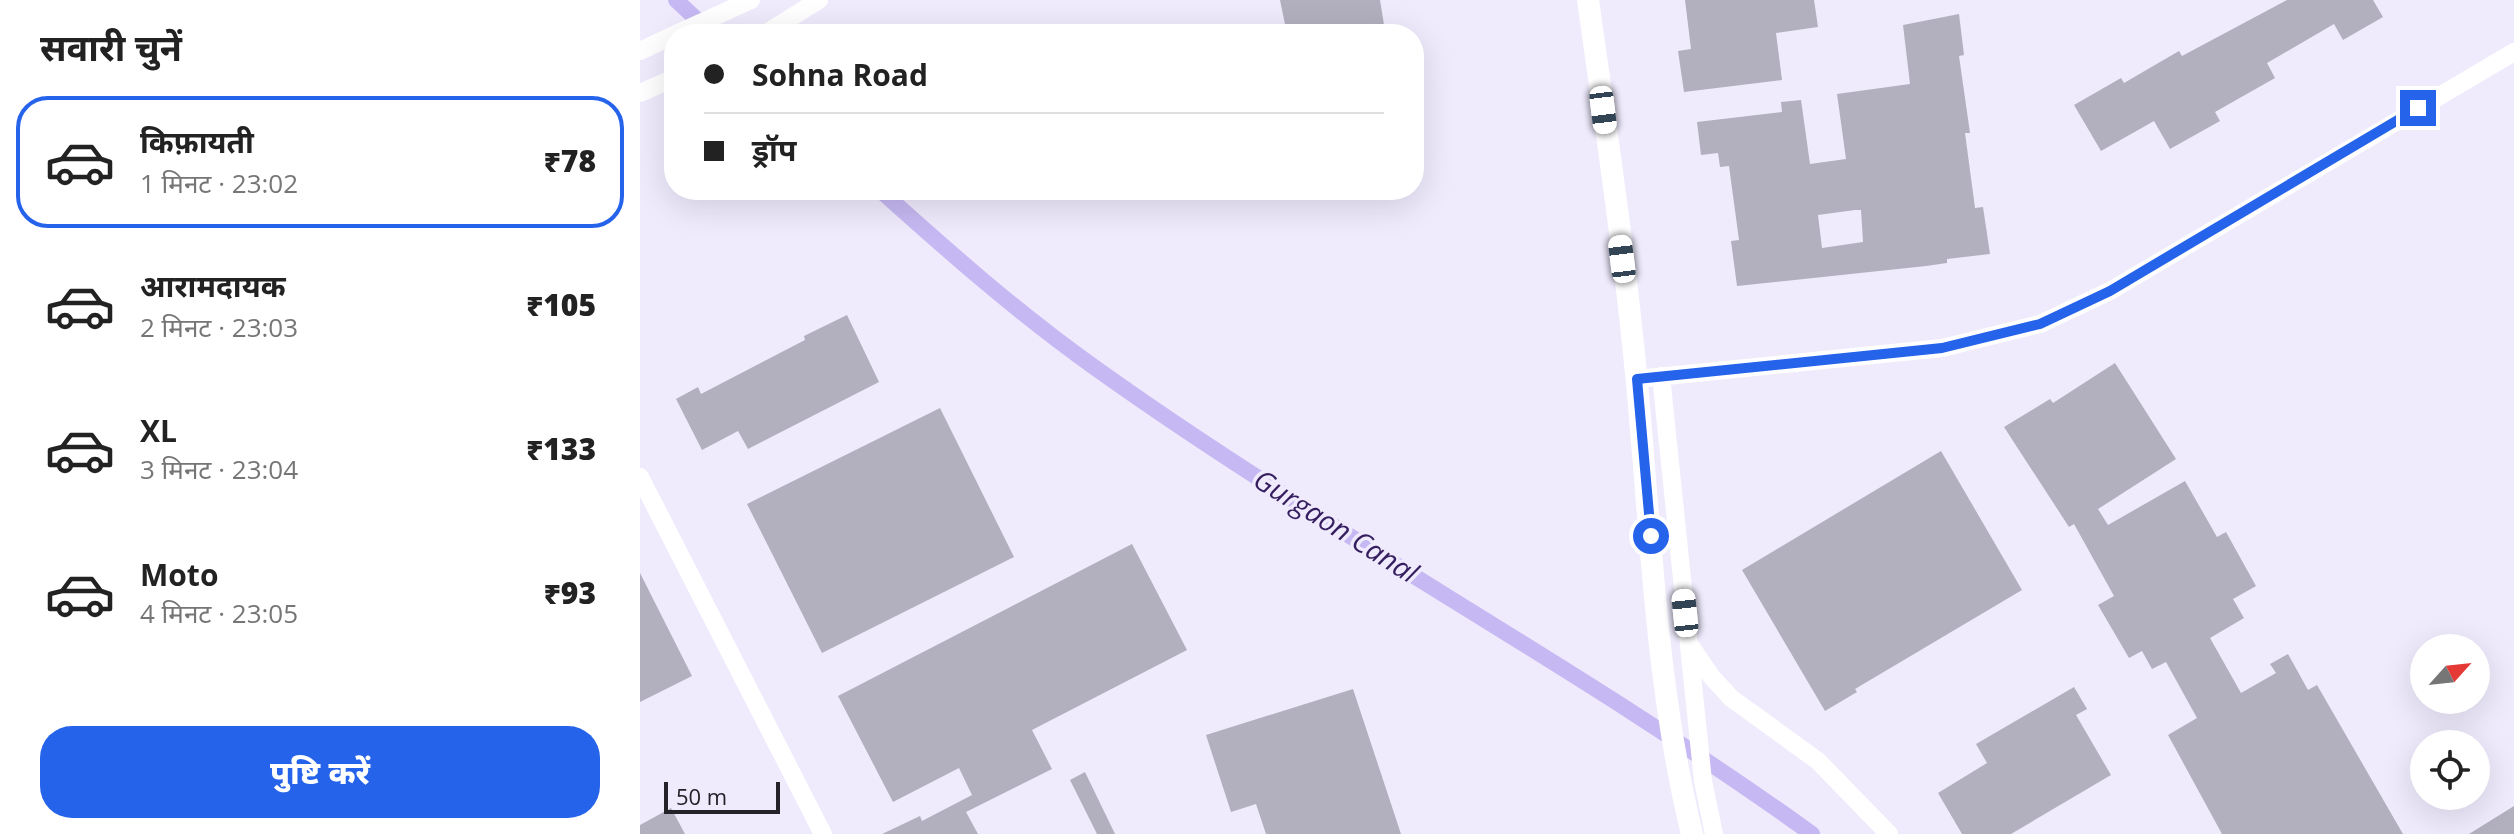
<!DOCTYPE html>
<html lang="hi">
<head>
<meta charset="utf-8">
<style>
  body { margin:0; font-family:"Open Sans","Noto Sans Devanagari",sans-serif; background:#f2f2f2; color:#222; height:100vh; display:flex; flex-direction:column; font-size:30px; white-space:nowrap }
  * { box-sizing:border-box; margin:0 }
  p { font-size:26px; color:#767676 }
  .icon { flex:none; width:44px; height:44px; fill:none; stroke:currentColor; stroke-width:2; stroke-linecap:round; stroke-linejoin:round }
  .map { position:relative; flex:1; overflow:hidden }
  .details { display:flex; flex-direction:column; background:#fff; width:640px }
  .details>* { flex:none }
  .banner { position:absolute; left:24px; top:24px; width:760px; height:176px; border-radius:32px; box-shadow:0 8px 32px #0002; display:grid; align-content:center; height:176px; padding:0 40px; background:#fff }
  .needle { width:52px; rotate:63deg }
  .controls { position:absolute; left:1770px; top:634px; display:grid; gap:16px }
  .controls a { display:grid; place-items:center; width:80px; height:80px; border-radius:50%; background:#fff; box-shadow:0 8px 32px #0002; font-size:40px }
  .scale { position:absolute; left:24px; bottom:20px; width:116px; box-sizing:border-box; padding-left:8px; border:4px solid #232228; border-top:0; font-size:22px; line-height:28px; white-space:nowrap; color:#232228; -webkit-text-stroke:6px #efebfd; paint-order:stroke }
  .end { position:absolute; width:36px; height:36px; margin:-18px; border:10px solid #2563eb; background:#fff; box-shadow:0 0 0 4px #fff }
  .from { border-radius:50% }
  .car { position:absolute; width:24px; height:48px; margin:-24px -12px; border-radius:10px; box-shadow:0 0 6px 2px #0007; background:linear-gradient(#fff 24%,#345 0 40%,#fff 0 76%,#345 0 86%,#fff 0) }
  .banner b { display:flex; align-items:center; gap:28px; height:76px; font-size:30px }
  .banner b+b { border-top:2px solid #e0e0e0 }
  .banner i { width:20px; height:20px; background:#222 }
  ul { padding:0; list-style:none }
  li { display:flex; align-items:center; gap:24px; height:132px; margin:0 16px 12px; padding:0 24px; border:4px solid transparent; border-radius:32px }
  li div { flex:1 }
  li b { display:block; font-size:30px }
  li em { font-style:normal; font-weight:800 }
  li.current { border-color:#2563eb }
  li>.icon { width:72px; height:72px; stroke-width:1.5 }
  h2 { padding:0 40px; font-size:36px; line-height:96px }
  .action { display:flex; gap:16px; margin-top:auto; padding:16px 40px }
  .action a { flex:1; height:92px; border-radius:32px; background:#2563eb; color:#fff; font-size:32px; font-weight:800; line-height:92px; text-align:center }
  main { display:flex; flex:1; min-height:0 }
  .map>svg:first-child { display:block }
  .lines { fill:none; stroke-linecap:round; stroke-linejoin:round }
  .canal { stroke:#c6b8f2; stroke-width:16 }
  .building { fill:#b2afbf; fill-rule:evenodd }
  .minor { stroke:#fff; stroke-width:18 }
  .major { stroke:#fff; stroke-width:22 }
  .route { stroke:#2563eb; stroke-width:10 }
  .labels { text-anchor:middle; stroke-width:7; stroke-linejoin:round; paint-order:stroke }
  .water-label { font-size:28px; font-style:italic; fill:#351e5f; stroke:#efebfd }
</style>
</head>
<body>
<main>
<section class="details">
<h2>सवारी चुनें</h2>
<ul>
<li class="current"><svg class="icon" aria-label="car" viewBox="0 0 24 24"><path d="M5 17H2v-5l4-1 3-4h7l3 4 3 1v5h-3M9 17h6M6 11h13"/><circle cx="7" cy="17" r="2"/><circle cx="17" cy="17" r="2"/></svg><div><b>किफ़ायती</b><p>1 मिनट · 23:02</p></div><em>₹78</em></li>
<li><svg class="icon" aria-label="car" viewBox="0 0 24 24"><path d="M5 17H2v-5l4-1 3-4h7l3 4 3 1v5h-3M9 17h6M6 11h13"/><circle cx="7" cy="17" r="2"/><circle cx="17" cy="17" r="2"/></svg><div><b>आरामदायक</b><p>2 मिनट · 23:03</p></div><em>₹105</em></li>
<li><svg class="icon" aria-label="car" viewBox="0 0 24 24"><path d="M5 17H2v-5l4-1 3-4h7l3 4 3 1v5h-3M9 17h6M6 11h13"/><circle cx="7" cy="17" r="2"/><circle cx="17" cy="17" r="2"/></svg><div><b>XL</b><p>3 मिनट · 23:04</p></div><em>₹133</em></li>
<li><svg class="icon" aria-label="car" viewBox="0 0 24 24"><path d="M5 17H2v-5l4-1 3-4h7l3 4 3 1v5h-3M9 17h6M6 11h13"/><circle cx="7" cy="17" r="2"/><circle cx="17" cy="17" r="2"/></svg><div><b>Moto</b><p>4 मिनट · 23:05</p></div><em>₹93</em></li>
</ul>
<div class="action"><a>पुष्टि करें</a></div>
</section>
<div class="map">
<svg width="1874" height="834" viewBox="0 0 1874 834">
  <rect width="100%" height="100%" fill="#efebfd"/>
  <g class="lines">
    <path class="canal" d="M36 0 72 34
      M240 190C309 252 378 313 454 367 686 533 940 667 1172 834"/>
  </g>
  <path class="building" d="M640 0H740L745 31 728 34H647Z
    M1045 0H1174L1178 27 1136 33 1142 80 1044 92 1038 51 1051 49Z
    M1647 0H1733L1743 17 1703 40 1694 24 1627 63 1635 78 1575 112 1580 121 1530 149 1514 121 1461 151 1434 105 1481 78 1484 83 1539 51 1542 56Z
    M1319 14 1324 55 1319 56 1330 133H1325L1335 208 1343 207 1350 254 1307 259V263L1286 266 1097 286 1091 241 1099 240 1089 166 1080 167 1078 153 1061 155 1057 122 1142 112 1141 102 1161 100 1170 164 1206 159 1197 94 1270 84 1263 25ZM1215 210H1221L1223 242 1182 248 1178 215Z
    M207 315 239 382 108 449 98 431 62 450 36 399 58 387 61 394 165 340 164 336Z
    M1475 363 1536 459 1458 509 1468 525 1545 481 1577 537 1586 532 1616 586 1593 599 1604 618 1570 638 1601 693 1636 673 1630 664 1648 654 1668 690 1677 685 1763 834H1582L1528 735 1557 718 1526 662 1512 669 1502 651 1489 658 1458 605 1474 596 1434 524 1429 527 1364 427 1410 399 1413 403Z
    M300 408 374 557 182 653 107 504Z
    M1301 451 1382 590 1215 689 1217 692 1185 711 1102 570Z
    M492 544 547 650 392 730 412 769 326 812 338 834H242L280 816 282 821 332 795 319 768 253 802 198 696Z
    M0 573 52 676 0 702Z
    M1434 687 1447 709 1436 715 1471 775 1371 834H1322L1298 793 1347 763 1336 744Z
    M713 689 761 834H626L616 804 591 812 566 735Z
    M445 772 475 834H457L430 780Z
    M1874 806V834H1829Z
    M31 808 45 834H0V825Z"/>
  <g class="lines">
    <path class="minor" d="M36 34 111 0
      M125 34 179 0
      M0 51 34 35
      M0 93 34 78
      M1021 376 1063 781 1074 834
      M997 379 1302 348 1400 324 1470 291 1874 52
      M0 477 183 834
      M1050 645 1071 676 1091 698 1178 761 1249 834"/>
    <path class="major" d="M948 0C966 128 985 256 997 384 1011 534 1016 688 1052 834"/>
  </g>
  <g class="lines">
    <path class="route" d="M1011 536 997 379 1302 348 1400 324 1470 291 1778 108"/>
  </g>
  <g class="labels">
    <g class="water-label">
      <text transform="translate(696 526) rotate(32)" y="10">Gurgaon Canal</text>
    </g>
  </g>
</svg>
<div class="controls">
<a><svg class="needle" viewBox="-14 -14 28 28"><path d="M0-13l5 13h-10z" fill="#e53935"/><path d="M0 13l5-13h-10z" fill="#767676"/></svg></a>
<a><svg class="icon" aria-label="locate" viewBox="0 0 24 24"><circle cx="12" cy="12" r="6"/><path d="M12 2v4M12 18v4M2 12h4M18 12h4"/></svg></a>
</div>
<div class="scale">50 m</div>
<i class="end from" style="left:1011px;top:536px"></i>
<i class="end" style="left:1778px;top:108px"></i>
<i class="car" style="left:963px;top:110px;rotate:173deg"></i>
<i class="car" style="left:982px;top:259px;rotate:353deg"></i>
<i class="car" style="left:1045px;top:613px;rotate:354deg"></i>
<div class="banner">
<b><i class="from"></i>Sohna Road</b>
<b><i></i>ड्रॉप</b>
</div>
</div>
</main>
</body>
</html>
